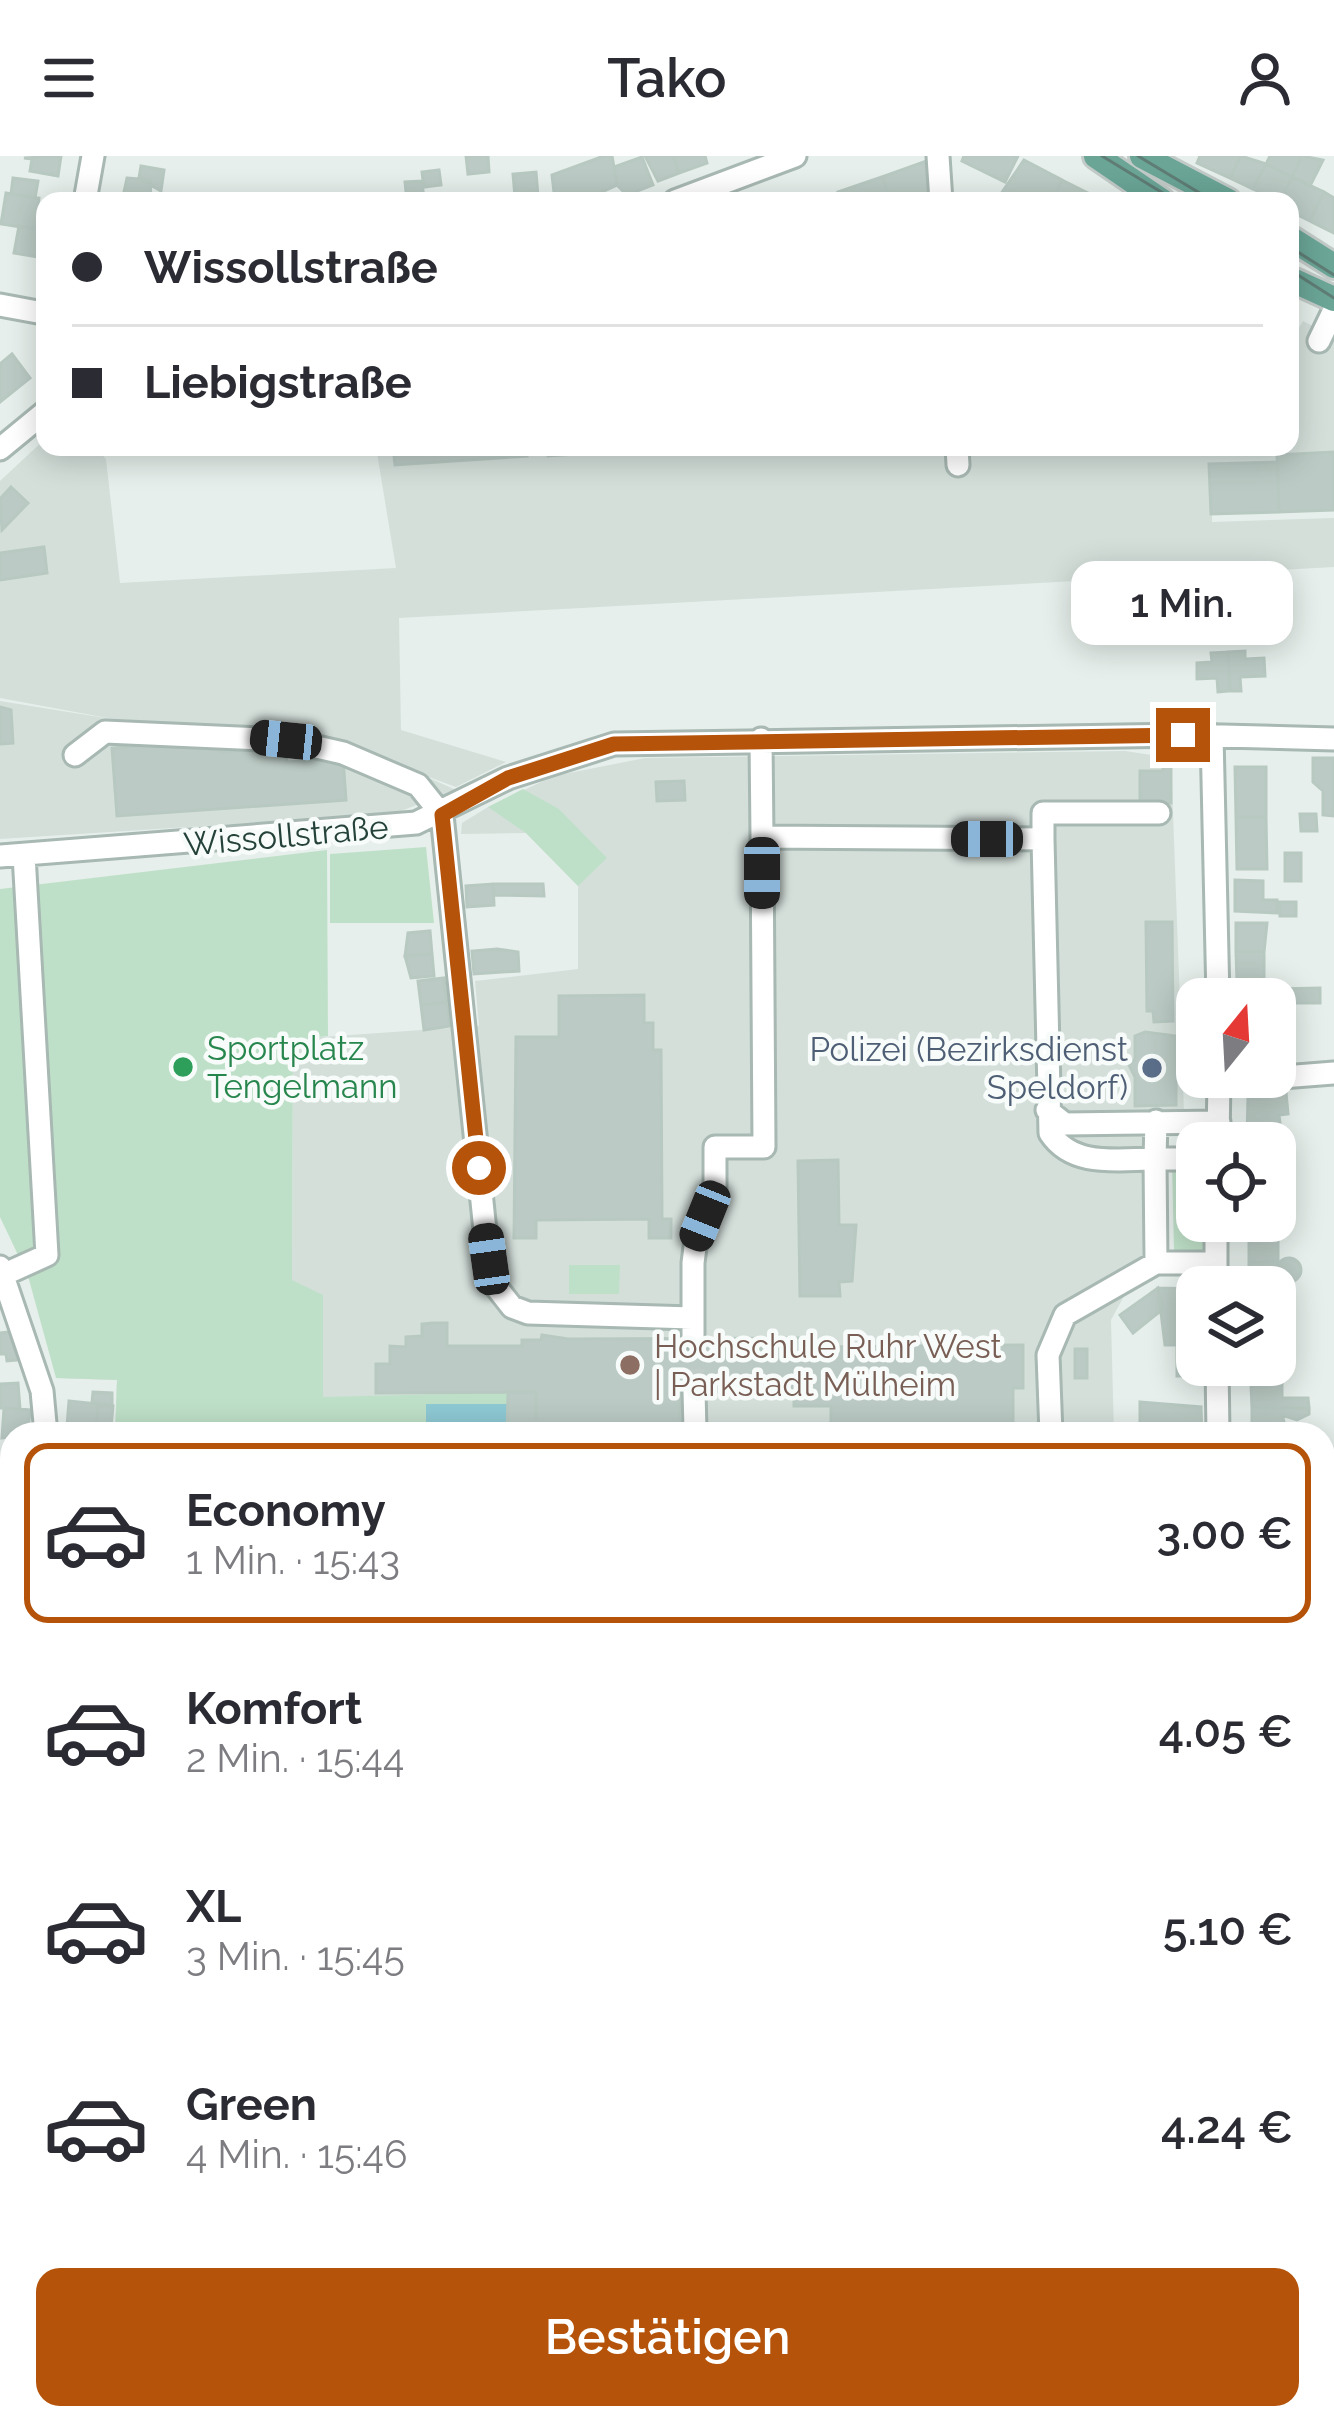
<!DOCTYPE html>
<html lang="de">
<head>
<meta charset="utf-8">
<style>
  body { margin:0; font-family:Raleway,sans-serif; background:#f2f2f3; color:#2b2b33; height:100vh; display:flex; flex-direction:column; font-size:45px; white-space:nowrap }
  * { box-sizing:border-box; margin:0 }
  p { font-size:39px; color:#7c7c81 }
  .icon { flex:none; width:66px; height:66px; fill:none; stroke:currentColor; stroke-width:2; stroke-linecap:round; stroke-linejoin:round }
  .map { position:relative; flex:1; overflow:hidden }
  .side { position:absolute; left:0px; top:1266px; width:1335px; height:1008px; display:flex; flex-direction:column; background:#fff; border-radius:36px 36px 0 0; box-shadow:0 6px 30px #0003 }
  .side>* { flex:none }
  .top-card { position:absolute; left:36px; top:36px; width:1263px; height:264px; border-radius:24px; box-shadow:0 6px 30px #0003; display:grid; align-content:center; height:264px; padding:0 36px; background:#fff }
  .needle { width:78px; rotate:18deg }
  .controls { position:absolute; left:1176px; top:822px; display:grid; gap:24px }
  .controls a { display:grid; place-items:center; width:120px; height:120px; border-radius:24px; background:#fff; box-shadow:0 6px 30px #0003; font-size:60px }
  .end { position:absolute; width:54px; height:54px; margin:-27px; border:15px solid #b45309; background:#fff; box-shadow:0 0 0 6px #fff }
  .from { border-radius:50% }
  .bubble { position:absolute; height:84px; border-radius:24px; background:#fff; box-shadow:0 6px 30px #0003; font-size:39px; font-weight:600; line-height:84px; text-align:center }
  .car { position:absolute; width:36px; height:72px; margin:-36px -18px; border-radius:15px; box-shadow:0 0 9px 3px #0007; background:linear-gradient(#222 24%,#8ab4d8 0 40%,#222 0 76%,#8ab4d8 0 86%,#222 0) }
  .top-card b { display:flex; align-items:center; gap:42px; height:114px; font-size:45px }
  .top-card b+b { border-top:3px solid #e1e1e2 }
  .top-card i { width:30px; height:30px; background:#2b2b33 }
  ul { padding:21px 0 0; list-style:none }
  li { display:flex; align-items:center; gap:36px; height:180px; margin:0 24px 18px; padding:0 12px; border:6px solid transparent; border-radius:24px }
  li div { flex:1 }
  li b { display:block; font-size:45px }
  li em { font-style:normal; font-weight:600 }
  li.on { border-color:#b45309 }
  li>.icon { width:108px; height:108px; stroke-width:1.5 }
  .cta { display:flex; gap:24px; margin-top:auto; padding:24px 36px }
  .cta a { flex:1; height:138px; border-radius:24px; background:#b45309; color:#fff; font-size:48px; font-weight:600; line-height:138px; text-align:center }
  header { display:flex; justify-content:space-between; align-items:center; height:156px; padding:0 36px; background:#fff; font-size:54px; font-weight:600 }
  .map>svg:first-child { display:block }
  .built { fill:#d4dfda }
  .green { fill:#bfe0c8 }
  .water { fill:#8ec9d4 }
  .building { fill:#bbcac4; stroke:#b8c9c2; stroke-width:3 }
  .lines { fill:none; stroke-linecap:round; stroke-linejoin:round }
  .minor-tunnel { stroke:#bfccc8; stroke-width:21; stroke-dasharray:21 10; stroke-linecap:butt }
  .minor-casing { stroke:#a8b8b2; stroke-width:27 }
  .major-casing { stroke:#c2cac8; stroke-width:30 }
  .minor { stroke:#fff; stroke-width:21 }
  .major { stroke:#6aa596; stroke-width:24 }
  .tram { stroke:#5f7d75; stroke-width:3 }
  .route { stroke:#b45309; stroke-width:15 }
  .leisure-dot { fill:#2e9e5b; stroke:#f7fbf9; stroke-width:4.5 }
  .service-dot { fill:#5c6f8a; stroke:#f7fbf9; stroke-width:4.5 }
  .education-dot { fill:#8d6e63; stroke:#f7fbf9; stroke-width:4.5 }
  .labels { text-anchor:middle; stroke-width:9; stroke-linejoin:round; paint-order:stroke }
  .street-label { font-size:33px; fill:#24423a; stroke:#f7fbf9 }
  .leisure-label { font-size:33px; fill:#27864d; stroke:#f7fbf9; text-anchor:start }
  .service-label { font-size:33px; fill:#4e5e75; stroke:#f7fbf9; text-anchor:end }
  .education-label { font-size:33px; fill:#785e54; stroke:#f7fbf9; text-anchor:start }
</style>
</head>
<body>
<header><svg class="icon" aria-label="menu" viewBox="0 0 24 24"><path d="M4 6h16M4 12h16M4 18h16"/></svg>Tako<svg class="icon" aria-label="person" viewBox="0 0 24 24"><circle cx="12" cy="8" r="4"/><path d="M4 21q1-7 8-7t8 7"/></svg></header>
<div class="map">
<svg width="1334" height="2274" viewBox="0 0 1334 2274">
  <rect width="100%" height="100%" fill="#e6efeb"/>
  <path class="built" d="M1303 165 1334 181V354L1212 358V366L1334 362V411L399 462 401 574 506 606 456 631 418 617 456 634 393 658 0 683V545L396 609 348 590 277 576 118 564 0 542V325L45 283V291H95L106 303 120 427 396 412 376 291H1290V187Z
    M1125 595 1171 602 1184 956 1144 960 1142 1107 1111 1164 1114 1278H115L117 1224 56 1222 292 1124 293 883 479 870 475 825 578 813V730L526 677 461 678 462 667 488 651 554 620 645 602Z"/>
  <path class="green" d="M523 633 559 653 607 702 578 730 526 677 488 651Z
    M426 691 434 767H330V698Z
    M327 694 328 880 293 884 292 1124 323 1139V1241L536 1236V1278H115L117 1224 56 1222 28 1120 0 1061V733Z
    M1172 1007H1197V1065H1207V1094H1174Z
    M569 1109H620L619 1138H569Z"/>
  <path class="water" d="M426 1248H524V1278H426Z"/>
  <path class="building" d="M61 0 58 20 30 15 32 3 24 2Z
    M466 0H488L489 16 468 18Z
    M604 0H612L617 29 582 45H555L552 19Z
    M673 0 679 17 658 25 645 0Z
    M673 0H705L707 7 679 17Z
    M964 0H1018L1005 26 962 5Z
    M1200 0H1241L1230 22 1197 7Z
    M1241 0 1266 8 1253 33 1230 22Z
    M1270 0H1302L1292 21 1266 8Z
    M1302 0 1323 4 1310 30 1292 21Z
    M642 1 653 29 627 39 617 29 614 11Z
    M1024 4 1062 24 1052 45H996Z
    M924 6 936 38 891 45 882 21Z
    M1266 8 1292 21 1280 45 1253 33Z
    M141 10 164 14 161 35 139 22Z
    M439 14 441 29 424 31 422 16Z
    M536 16 538 40 515 41 513 18Z
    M882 21 891 45H841L838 36Z
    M1292 21 1324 36 1310 65 1290 55V45H1280Z
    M13 22 38 25 35 42 11 38Z
    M127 22 150 24 151 43 159 45H122Z
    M1062 24 1104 45H1052Z
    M422 25 424 45H407L405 26Z
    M1324 36 1334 42V77L1310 65Z
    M6 37 39 42 38 49 43 50 34 73 1 68Z
    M19 70 45 74 44 102 14 97Z
    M12 198 30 222 0 246V208Z
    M393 291H526L527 300 395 309Z
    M548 291H634V294L548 300Z
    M1334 296V354L1279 356 1277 299Z
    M1277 306 1279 356 1211 358 1209 308Z
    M11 331 28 347 2 374 0 343Z
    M44 391 47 417 0 424V397Z
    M1245 495V503L1264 502 1265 520 1240 521 1241 535H1230L1228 496Z
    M1228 496 1230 535 1218 536 1217 522 1197 523V507L1212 506 1211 497Z
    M0 551 11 554 13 587 0 588Z
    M217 583 220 596 285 592 287 606 343 602 346 644 117 660 112 592Z
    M1163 602H1171V647H1140V615H1163Z
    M1313 602H1334V660L1323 659V635L1313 626Z
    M1235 611H1266V661H1236Z
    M684 625 685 644 657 645 656 626Z
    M1300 658H1316L1317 675H1301Z
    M1236 661H1266L1267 713H1237Z
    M1285 697H1301V725H1285Z
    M1235 724 1263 725V744H1277V757L1235 755Z
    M493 728 494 749 467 751 466 730Z
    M493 728H543L544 740 494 739Z
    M1280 746H1296V760H1280Z
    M1146 766H1172L1173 865 1154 866 1153 855H1147Z
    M1236 767H1267L1264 796H1236Z
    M430 775 432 798 405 800 408 777Z
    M497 793 518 796 519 815 474 818 472 795Z
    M1236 796H1264V825H1237Z
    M432 798 434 820 411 822 405 800Z
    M444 822 447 846 421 849 418 825Z
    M1320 832V847H1294V866L1278 868 1276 833Z
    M644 839V867H653V894H661L662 1063H671V1082H649V1063L536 1064V1082H514L516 881H559V840Z
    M447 846 450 870 424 874 421 849Z
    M1145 876 1176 880V949L1135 950V921L1129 909 1135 903V880Z
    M1286 936 1288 958 1279 959 1282 983H1247L1248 940Z
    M1249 983H1281V1014H1275V987Z
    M838 1004 839 1069H856L852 1125 839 1126 840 1140H800L798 1005Z
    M1275 1040 1278 1079 1249 1080V1065H1275Z
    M1278 1079V1105L1249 1106V1080Z
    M1277 1114a12 12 0 1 1 24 0a12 12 0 1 1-24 0Z
    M1278 1105V1134L1249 1131V1106Z
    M1158 1132 1163 1153 1133 1177 1120 1159Z
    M1158 1132 1197 1133V1189H1165Z
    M432 1167H447V1190H522V1184H541L542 1179 568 1183 809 1182V1191L1023 1189V1232H1013V1278H831V1250H794V1239L680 1234V1275L758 1278H536V1236L376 1237V1208H390V1190L406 1191V1181L422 1180V1168Z
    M9 1176 18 1204 7 1205 6 1198H0V1177Z
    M1177 1189H1197V1209H1204V1220H1177Z
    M1075 1193H1087V1222H1075Z
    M1276 1201 1281 1226H1251V1209H1275Z
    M18 1227 20 1253 0 1252V1228Z
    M1277 1227H1282V1242H1308L1309 1252H1252L1251 1229Z
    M93 1236 112 1237V1249L92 1247Z
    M508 1236H536V1278H507Z
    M69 1245 98 1248 96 1272 67 1270Z
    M1140 1246 1201 1251 1202 1278H1140Z
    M98 1249 113 1250 111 1272 96 1271Z
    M4 1252 30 1254 28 1278 2 1282Z
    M1252 1252H1309V1258L1297 1264 1282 1259 1287 1276 1252 1277Z
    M0 1501 12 1511V1530L0 1538Z
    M1323 1582H1334V1624H1323Z
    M12 1809V1846L0 1851V1814Z
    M1323 1852H1334V1909L1327 1911 1323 1909Z
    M1326 2037H1334V2079H1323Z
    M12 2047V2085L10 2087 0 2076V2059Z
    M1323 2125H1333V2156H1323Z
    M184 2262 174 2274 149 2263V2262Z
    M288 2262H328L319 2274H282Z
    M436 2262H475L466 2274H431Z
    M596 2262H640L651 2270 602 2274 592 2266Z
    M875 2262H908L909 2267 907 2274H876Z
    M980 2262H1011L1008 2274 978 2269Z
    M1175 2262H1208V2274H1175Z
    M1271 2262H1305V2274H1272Z"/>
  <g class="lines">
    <path class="minor-tunnel" d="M693 1182 694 1234"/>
    <g class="minor-casing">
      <path id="minor" d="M938 0 941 45
        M85 45 93 0
        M675 45 795 0
        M0 149 43 157
        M1319 185 1334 154
        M957 291 958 309
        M0 293 45 256
        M1212 579 1218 843
        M761 583 762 681
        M75 599 105 576 286 584 343 597 418 629 442 659
        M442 659 490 1123 512 1151 528 1157 692 1162
        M1043 683V657H1159
        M0 700 416 667 508 622 614 588 1183 579 1334 583
        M1219 926 1334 917
        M1047 954 1065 968 1219 966
        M1156 965 1155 1003H1197
        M1218 987 1219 921
        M0 1111 42 1235 46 1278
        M3 1119 47 1099 24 699
        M1216 1131V1065
        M693 1182V1107L696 1083 715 1038V991H764L762 681 1043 683 1050 977C1073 1012 1119 1003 1155 1003L1156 1107
        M1217 1209 1218 1278
        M694 1234 695 1275
        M1051 1278 1048 1199 1065 1159 1156 1107H1216
        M0 1413 12 1384
        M1323 1560H1334
        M0 1568 12 1562
        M1323 1630H1334
        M1323 1806 1334 1805
        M0 1894 12 1888
        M1323 2108H1334
        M404 2262 418 2274
        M1238 2262V2274
        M559 2274H568
        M943 2274 946 2262"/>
    </g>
    <g class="major-casing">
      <path id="major" d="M1096 0 1162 45
        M1142 0 1228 45
        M1290 82 1334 110
        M1290 123 1334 143
        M0 2213 12 2226
        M59 2262 78 2274"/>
    </g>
    <use href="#minor" class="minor"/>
    <use href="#major" class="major"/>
    <path class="tram" d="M1102 0 1176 45
      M1138 0 1213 45
      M1290 91 1334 119
      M1290 114 1334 142"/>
  </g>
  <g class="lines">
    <path class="route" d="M479 1012 442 659 508 622 614 588 1183 579"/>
  </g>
  <circle class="leisure-dot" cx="183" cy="911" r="12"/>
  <circle class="service-dot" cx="1152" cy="912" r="12"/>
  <circle class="education-dot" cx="630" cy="1209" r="12"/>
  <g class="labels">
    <g class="street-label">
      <text transform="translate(286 679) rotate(-5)" y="12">Wissollstraße</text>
    </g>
    <g class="leisure-label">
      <text x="207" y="904">Sportplatz<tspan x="207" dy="38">Tengelmann</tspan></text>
    </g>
    <g class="service-label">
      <text x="1128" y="905">Polizei (Bezirksdienst<tspan x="1128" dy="38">Speldorf)</tspan></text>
    </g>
    <g class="education-label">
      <text x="654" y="1202">Hochschule Ruhr West<tspan x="654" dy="38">| Parkstadt Mülheim</tspan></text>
    </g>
  </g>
</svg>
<div class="controls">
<a><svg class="needle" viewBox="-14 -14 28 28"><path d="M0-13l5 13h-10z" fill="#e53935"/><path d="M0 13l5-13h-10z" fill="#7c7c81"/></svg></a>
<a><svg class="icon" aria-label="locate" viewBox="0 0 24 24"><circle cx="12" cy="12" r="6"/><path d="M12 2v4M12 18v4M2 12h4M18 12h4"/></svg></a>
<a><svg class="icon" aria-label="layers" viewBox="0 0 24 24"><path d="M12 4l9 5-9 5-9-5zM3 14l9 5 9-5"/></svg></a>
</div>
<i class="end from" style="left:479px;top:1012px"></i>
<i class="end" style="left:1183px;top:579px"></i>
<div class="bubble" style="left:1071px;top:405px;width:222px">1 Min.</div>
<i class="car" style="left:286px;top:584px;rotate:276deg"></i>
<i class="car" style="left:987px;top:683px;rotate:270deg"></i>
<i class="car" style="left:762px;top:717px;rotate:180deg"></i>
<i class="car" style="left:705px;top:1060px;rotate:202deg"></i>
<i class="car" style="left:489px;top:1103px;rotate:352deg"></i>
<div class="top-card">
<b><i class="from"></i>Wissollstraße</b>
<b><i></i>Liebigstraße</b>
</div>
<section class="side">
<ul>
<li class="on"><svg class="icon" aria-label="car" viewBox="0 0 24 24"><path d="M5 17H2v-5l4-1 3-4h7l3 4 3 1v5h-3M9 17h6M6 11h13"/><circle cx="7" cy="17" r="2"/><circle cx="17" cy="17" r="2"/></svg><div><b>Economy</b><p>1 Min. · 15:43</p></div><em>3.00 €</em></li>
<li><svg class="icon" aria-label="car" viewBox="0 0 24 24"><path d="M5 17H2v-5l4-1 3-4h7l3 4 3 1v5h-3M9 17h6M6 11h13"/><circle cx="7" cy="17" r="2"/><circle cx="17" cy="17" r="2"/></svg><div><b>Komfort</b><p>2 Min. · 15:44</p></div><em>4.05 €</em></li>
<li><svg class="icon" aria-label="car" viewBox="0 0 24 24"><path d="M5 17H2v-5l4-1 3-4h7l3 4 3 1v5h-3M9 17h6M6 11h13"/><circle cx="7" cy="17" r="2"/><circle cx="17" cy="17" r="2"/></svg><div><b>XL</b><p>3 Min. · 15:45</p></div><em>5.10 €</em></li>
<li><svg class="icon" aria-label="car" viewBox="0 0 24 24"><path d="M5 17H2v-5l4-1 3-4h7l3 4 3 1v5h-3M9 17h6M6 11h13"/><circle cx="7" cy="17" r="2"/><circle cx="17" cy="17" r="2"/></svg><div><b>Green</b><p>4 Min. · 15:46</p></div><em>4.24 €</em></li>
</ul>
<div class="cta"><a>Bestätigen</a></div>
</section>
</div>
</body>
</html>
